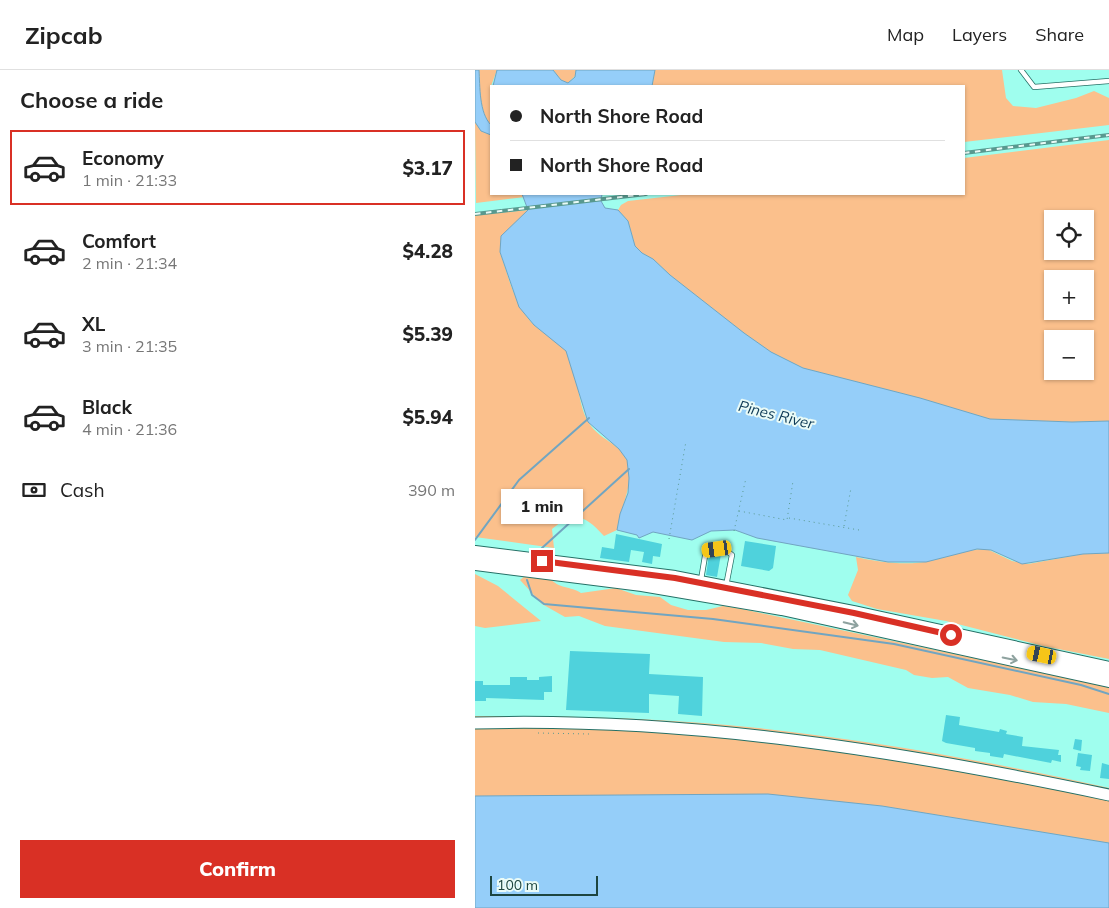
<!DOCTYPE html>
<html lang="en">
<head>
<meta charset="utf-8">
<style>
  body { margin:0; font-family:Mulish,sans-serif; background:#f2f2f2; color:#222; height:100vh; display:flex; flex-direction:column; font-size:19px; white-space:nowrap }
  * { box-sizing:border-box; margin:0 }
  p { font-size:16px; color:#767676 }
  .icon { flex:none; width:28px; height:28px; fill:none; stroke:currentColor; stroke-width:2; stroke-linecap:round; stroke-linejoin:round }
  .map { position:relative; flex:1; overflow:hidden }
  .side { display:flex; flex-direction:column; background:#fff; width:475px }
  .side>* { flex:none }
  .hud { position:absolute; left:15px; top:15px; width:475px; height:110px; border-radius:0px; box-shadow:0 1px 4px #0004; display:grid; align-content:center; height:110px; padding:0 20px; background:#fff }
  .controls { position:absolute; left:569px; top:140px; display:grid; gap:10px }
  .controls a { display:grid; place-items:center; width:50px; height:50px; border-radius:0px; background:#fff; box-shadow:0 1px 4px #0004; font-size:25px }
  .scale { position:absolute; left:15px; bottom:12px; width:108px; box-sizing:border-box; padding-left:5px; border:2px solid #1d453f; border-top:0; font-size:14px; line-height:18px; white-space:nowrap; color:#1d453f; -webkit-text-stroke:4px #eafbf7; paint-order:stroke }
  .end { position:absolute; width:22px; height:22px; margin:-11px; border:6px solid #d93025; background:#fff; box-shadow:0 0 0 2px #fff }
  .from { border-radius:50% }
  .bubble { position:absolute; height:35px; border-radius:0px; background:#fff; box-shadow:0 1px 4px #0004; font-size:16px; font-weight:800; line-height:35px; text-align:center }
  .car { position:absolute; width:15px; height:30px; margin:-15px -8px; border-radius:6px; box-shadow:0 0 4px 1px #0007; background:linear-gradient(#f5c518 24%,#345 0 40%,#f5c518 0 76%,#345 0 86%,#f5c518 0) }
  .hud b { display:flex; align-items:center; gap:18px; height:48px; font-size:19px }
  .hud b+b { border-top:1px solid #e0e0e0 }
  .hud i { width:12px; height:12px; background:#222 }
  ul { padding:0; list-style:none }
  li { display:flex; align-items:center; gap:15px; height:75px; margin:0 10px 8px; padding:0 10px; border:2px solid transparent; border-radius:0px }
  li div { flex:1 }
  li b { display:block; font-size:19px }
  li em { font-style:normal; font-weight:800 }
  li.on { border-color:#d93025 }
  li>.icon { width:45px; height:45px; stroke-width:1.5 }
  h2 { padding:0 20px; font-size:22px; line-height:60px }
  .pay { display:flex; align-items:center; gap:12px; height:55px; padding:0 20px; font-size:19px }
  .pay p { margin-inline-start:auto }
  .action { display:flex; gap:10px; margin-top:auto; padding:10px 20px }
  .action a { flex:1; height:58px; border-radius:0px; background:#d93025; color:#fff; font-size:20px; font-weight:800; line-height:58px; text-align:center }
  header { display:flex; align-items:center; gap:30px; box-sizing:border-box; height:70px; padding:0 25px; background:#fff; border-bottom:1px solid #e0e0e0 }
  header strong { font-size:24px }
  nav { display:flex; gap:28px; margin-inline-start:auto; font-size:18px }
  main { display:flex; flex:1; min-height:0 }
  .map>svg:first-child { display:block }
  .green { fill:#fbc08c; fill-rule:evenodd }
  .water { fill:#95cef9; stroke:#71a5c1 }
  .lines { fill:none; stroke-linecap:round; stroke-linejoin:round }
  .stream { stroke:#71a5c1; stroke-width:2 }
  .building { fill:#4fd2dc }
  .service-casing { stroke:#257066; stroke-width:6 }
  .secondary-casing { stroke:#257066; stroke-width:13 }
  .trunk-casing { stroke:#257066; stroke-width:16 }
  .path { stroke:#599a90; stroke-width:1; stroke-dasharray:1 4; stroke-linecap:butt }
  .service { stroke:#fff; stroke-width:4.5 }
  .secondary { stroke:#fff; stroke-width:11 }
  .trunk { stroke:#fff; stroke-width:14 }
  .rail-casing { stroke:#58998f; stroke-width:4 }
  .rail { stroke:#eafbf7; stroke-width:2; stroke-dasharray:5.5; stroke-linecap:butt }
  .oneway { stroke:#8ea29f }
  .route { stroke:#d93025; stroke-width:6 }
  .labels { text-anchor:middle; stroke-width:4; stroke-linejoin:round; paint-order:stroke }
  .water-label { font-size:15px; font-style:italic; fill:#0f3b57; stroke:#eafbf7 }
</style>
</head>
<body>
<header>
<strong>Zipcab</strong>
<nav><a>Map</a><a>Layers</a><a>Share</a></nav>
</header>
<main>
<section class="side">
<h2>Choose a ride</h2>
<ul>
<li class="on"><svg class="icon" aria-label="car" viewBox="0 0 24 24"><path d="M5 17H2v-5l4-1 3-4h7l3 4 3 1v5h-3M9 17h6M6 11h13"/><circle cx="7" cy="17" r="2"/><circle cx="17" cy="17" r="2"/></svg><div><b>Economy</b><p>1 min · 21:33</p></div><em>$3.17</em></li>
<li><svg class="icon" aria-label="car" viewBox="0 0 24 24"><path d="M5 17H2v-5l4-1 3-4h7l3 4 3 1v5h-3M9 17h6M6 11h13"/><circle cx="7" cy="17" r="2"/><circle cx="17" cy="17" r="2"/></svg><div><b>Comfort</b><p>2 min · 21:34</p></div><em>$4.28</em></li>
<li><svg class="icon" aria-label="car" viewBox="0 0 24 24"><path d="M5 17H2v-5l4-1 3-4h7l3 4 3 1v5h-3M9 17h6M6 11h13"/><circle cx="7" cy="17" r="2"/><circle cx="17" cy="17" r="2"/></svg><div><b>XL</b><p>3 min · 21:35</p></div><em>$5.39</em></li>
<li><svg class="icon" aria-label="car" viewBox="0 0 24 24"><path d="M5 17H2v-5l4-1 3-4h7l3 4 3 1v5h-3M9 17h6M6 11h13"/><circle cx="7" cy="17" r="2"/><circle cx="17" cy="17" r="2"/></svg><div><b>Black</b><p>4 min · 21:36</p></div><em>$5.94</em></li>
</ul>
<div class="pay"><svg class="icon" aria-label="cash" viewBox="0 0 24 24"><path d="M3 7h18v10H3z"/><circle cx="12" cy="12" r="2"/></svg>Cash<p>390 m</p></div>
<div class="action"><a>Confirm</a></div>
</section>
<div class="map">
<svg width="634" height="838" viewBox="0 0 634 838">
  <rect width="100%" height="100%" fill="#9ffeee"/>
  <path class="green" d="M4 0H22L16 16V55C4 43 5 16 4 0Z
    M78 0H101L100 6 93 13 86 10Z
    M180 0H527L531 28 538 36 561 38 601 28 619 21 634 28V55L489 72V16H177Z
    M0 52 6 61 16 65V124H47L50 127 1 133Z
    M634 70V351L597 352 515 349 445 328 328 298 296 282 269 263 195 205 178 189 167 183 160 176 153 151 143 140 146 135 153 131 215 124H489V88ZM578 149H610V181H578ZM578 209H610V241H578ZM578 269H610V301H578Z
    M54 140 26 176 25 182C34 208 39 234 58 254 68 264 83 269 91 280 106 302 100 335 116 356 127 371 147 374 153 393 159 416 145 438 142 460L129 466C111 446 100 440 77 459L79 478 0 467V145Z
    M512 479 537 491 553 494 608 484 634 483V589L568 576 471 551 402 539 377 531 373 525 383 500 381 487C404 492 431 496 455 491 474 487 491 479 512 479Z
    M0 504 23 516 66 551 10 558 0 556Z
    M50 506 75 508C83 519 96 516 106 523L141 518 161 525 185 527 196 535 213 540H231L248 536 267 539 621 614 634 617V643L591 634 558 632 535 625 493 618 473 607 457 608 439 605 431 600 345 580 318 579 286 573 249 572 130 556 104 546 90 547 67 534 45 510Z
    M0 646C95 646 189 648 283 658 402 671 518 692 634 718V773L407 736 294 725 0 726Z"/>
  <path class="water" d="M0 0H4C5 16 4 43 16 55V65L6 61 0 52Z
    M22 0H78L86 10 93 13 100 7 101 0H180L177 16H18Z
    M47 124H127L126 131 130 138 143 140 153 151 160 176 167 183 178 189 195 205 269 263 296 282 328 298 445 328 515 349 597 352 634 351V483L608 484 547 494 516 480 502 479 451 492H413L282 468 260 460 236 461 217 470 178 462 164 468 162 465 142 460 145 444 153 423 154 408 152 390 144 379 113 352 91 281 59 255 44 237 25 182 26 166 53 140Z
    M293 724 407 736 634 773V838H0V726Z"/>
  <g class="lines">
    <path class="stream" d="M0 470 44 410 114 348
      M67 478 154 399
      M52 510 57 525 69 534 238 549 419 574 606 615 634 624"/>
  </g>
  <path class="building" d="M141 464 187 474 185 487 178 486 177 494 167 492 169 482 156 480 154 492 125 488 127 477 139 479Z
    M270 471 301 476 298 498 294 501 266 496Z
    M234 484H246L242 507 231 505Z
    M95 581 175 584 174 604 228 607 227 646 203 644 204 626 174 624V643L91 640Z
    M77 606V622H69V630L11 628V631H0V611H8V615H35V607H52V610H64V607Z
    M471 645 485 647 484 655 524 662 525 659 532 661 531 664 548 667 547 676 584 680 583 685H586V692L577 690 576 693 529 684 528 688 515 686V683L500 681V678L471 673 467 671Z
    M600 669 607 670 606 681 598 679Z
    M603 683 617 685 615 701 605 700 606 697 601 696Z
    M627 693 634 695V709L625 708Z"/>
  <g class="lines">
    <g class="service-casing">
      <path id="service" d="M546 0 559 17 634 11
        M226 510 231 480 243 479 252 481 257 485 251 516"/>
    </g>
    <g class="secondary-casing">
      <path id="secondary" d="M0 653C215 647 425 681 634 725"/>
    </g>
    <g class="trunk-casing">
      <path id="trunk" d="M0 483 200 508 379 543 634 599
        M0 493 167 514 307 538 634 610"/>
    </g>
    <path class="path" d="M264 441 312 450 318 411
      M314 448 384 460
      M369 456 376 418
      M259 461 271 408
      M194 469 211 371
      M63 663 114 664"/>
    <use href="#service" class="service"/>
    <use href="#secondary" class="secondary"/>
    <use href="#trunk" class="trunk"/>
    <g class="rail-casing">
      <path id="rail" d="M489 83 634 65
        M0 144 171 124"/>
    </g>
    <use href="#rail" class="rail"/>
  </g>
  <defs><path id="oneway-shaft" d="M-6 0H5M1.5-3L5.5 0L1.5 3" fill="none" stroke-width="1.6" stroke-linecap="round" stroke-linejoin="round" transform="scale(1.25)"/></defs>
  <g class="oneway">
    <use href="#oneway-shaft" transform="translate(376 554) rotate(13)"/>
    <use href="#oneway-shaft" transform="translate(535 589) rotate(12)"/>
  </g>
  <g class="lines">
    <path class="route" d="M67 491 200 508 379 543 476 565"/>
  </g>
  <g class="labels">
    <g class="water-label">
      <text transform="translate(301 345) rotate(14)" y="5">Pines River</text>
    </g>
  </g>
</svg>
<div class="controls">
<a><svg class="icon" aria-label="locate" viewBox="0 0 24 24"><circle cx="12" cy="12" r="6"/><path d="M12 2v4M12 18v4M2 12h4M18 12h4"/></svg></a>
<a>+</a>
<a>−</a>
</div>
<div class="scale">100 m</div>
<i class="end from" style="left:476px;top:565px"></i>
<i class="end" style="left:67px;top:491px"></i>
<div class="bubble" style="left:26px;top:419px;width:82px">1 min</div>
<i class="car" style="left:242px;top:479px;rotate:262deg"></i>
<i class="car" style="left:567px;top:585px;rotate:282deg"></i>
<div class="hud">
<b><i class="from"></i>North Shore Road</b>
<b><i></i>North Shore Road</b>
</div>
</div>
</main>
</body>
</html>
